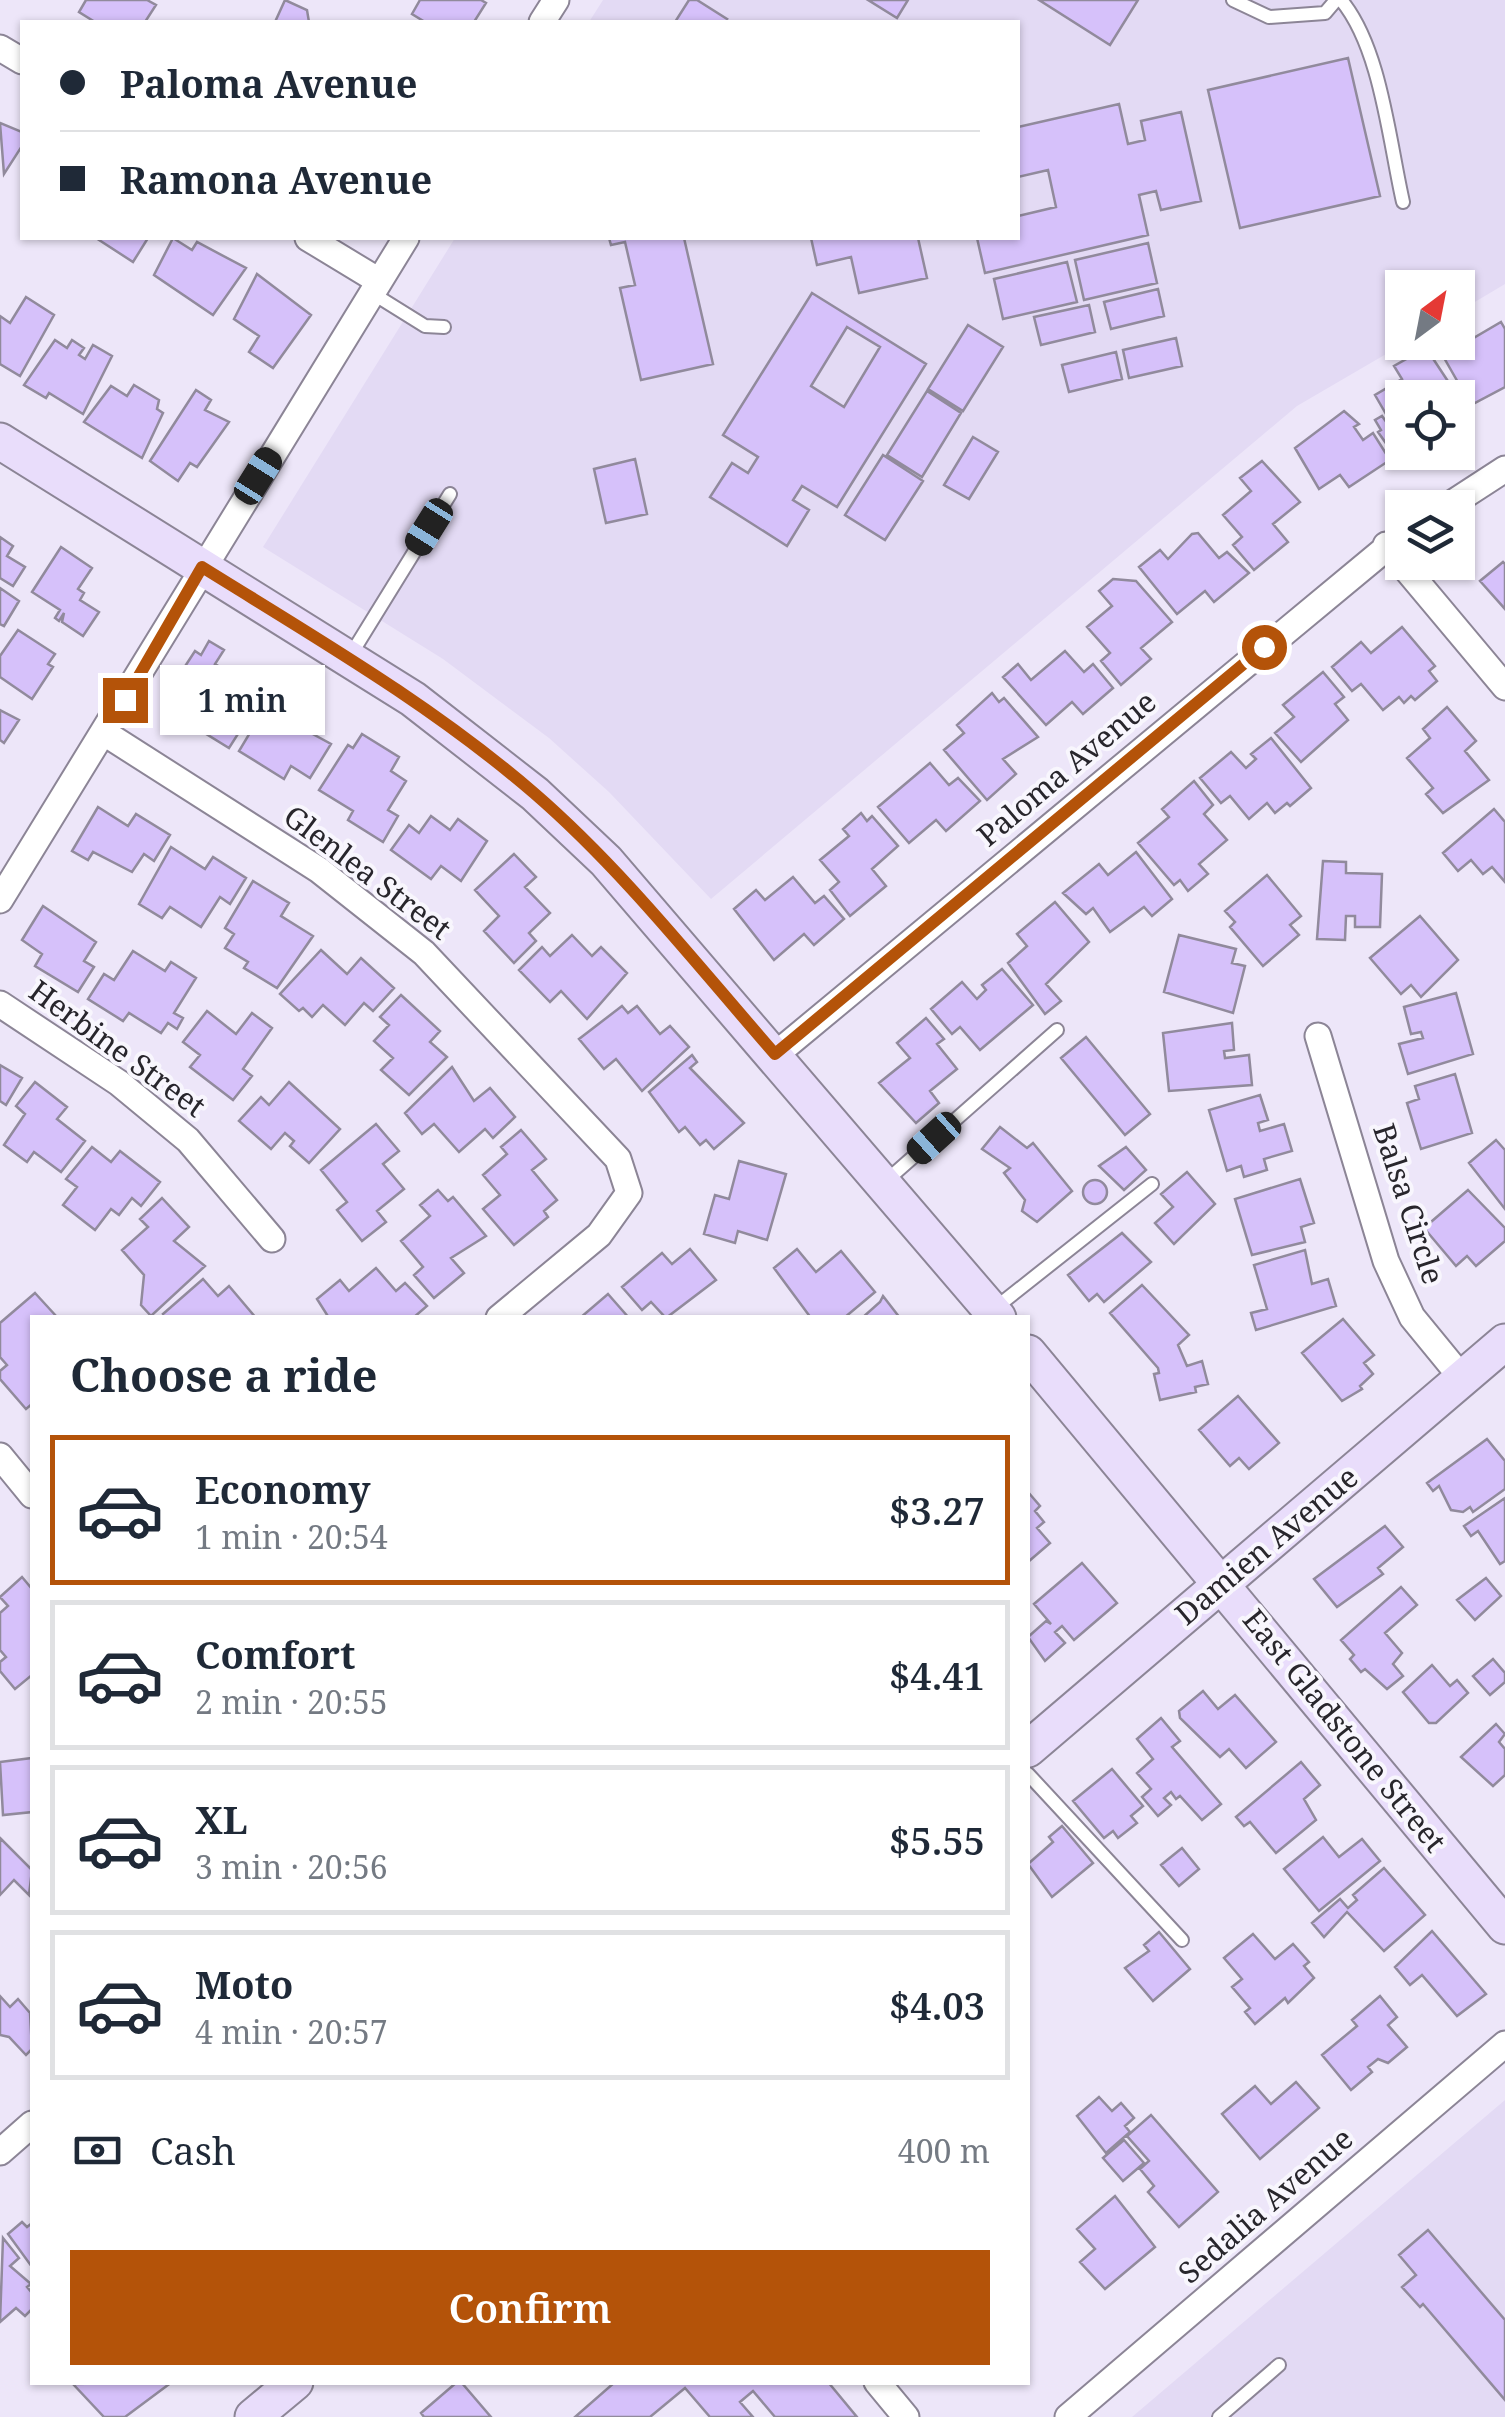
<!DOCTYPE html>
<html lang="en">
<head>
<meta charset="utf-8">
<style>
  body { margin:0; font-family:"Noto Serif",serif; background:#f6f6f7; color:#1f2937; height:100vh; display:flex; flex-direction:column; font-size:38px; white-space:nowrap }
  * { box-sizing:border-box; margin:0 }
  p { font-size:32px; color:#747a83 }
  .icon { flex:none; width:55px; height:55px; fill:none; stroke:currentColor; stroke-width:2; stroke-linecap:round; stroke-linejoin:round }
  .map { position:relative; flex:1; overflow:hidden }
  .drawer { position:absolute; left:30px; top:1315px; width:1000px; height:1070px; display:flex; flex-direction:column; background:#fff; border-radius:0px; box-shadow:0 2px 8px #0004 }
  .drawer>* { flex:none }
  .banner { position:absolute; left:20px; top:20px; width:1000px; height:220px; border-radius:0px; box-shadow:0 2px 8px #0004; display:grid; align-content:center; height:220px; padding:0 40px; background:#fff }
  .needle { width:65px; rotate:32deg }
  .fabs { position:absolute; left:1385px; top:270px; display:grid; gap:20px }
  .fabs a { display:grid; place-items:center; width:90px; height:90px; border-radius:0px; background:#fff; box-shadow:0 2px 8px #0004; font-size:50px }
  .end { position:absolute; width:45px; height:45px; margin:-22px; border:12px solid #b45309; background:#fff; box-shadow:0 0 0 5px #fff }
  .from { border-radius:50% }
  .bubble { position:absolute; height:70px; border-radius:0px; background:#fff; box-shadow:0 2px 8px #0004; font-size:32px; font-weight:600; line-height:70px; text-align:center }
  .car { position:absolute; width:30px; height:60px; margin:-30px -15px; border-radius:12px; box-shadow:0 0 8px 2px #0007; background:linear-gradient(#222 24%,#8ab4d8 0 40%,#222 0 76%,#8ab4d8 0 86%,#222 0) }
  .banner b { display:flex; align-items:center; gap:35px; height:95px; font-size:38px }
  .banner b+b { border-top:2px solid #e0e1e3 }
  .banner i { width:25px; height:25px; background:#1f2937 }
  ul { padding:0; list-style:none }
  li { display:flex; align-items:center; gap:30px; height:150px; margin:0 20px 15px; padding:0 20px; border:5px solid #e0e1e3; border-radius:0px }
  li div { flex:1 }
  li b { display:block; font-size:38px }
  li em { font-style:normal; font-weight:600 }
  li.current { border-color:#b45309 }
  li>.icon { width:90px; height:90px; stroke-width:1.5 }
  h2 { padding:0 40px; font-size:45px; line-height:120px }
  .pay { display:flex; align-items:center; gap:25px; height:110px; padding:0 40px; font-size:38px }
  .pay p { margin-inline-start:auto }
  .action { display:flex; gap:20px; margin-top:auto; padding:20px 40px }
  .action a { flex:1; height:115px; border-radius:0px; background:#b45309; color:#fff; font-size:40px; font-weight:600; line-height:115px; text-align:center }
  .map>svg:first-child { display:block }
  .built { fill:#e3daf4 }
  .building { fill:#d6c1fa; stroke:#918a9c; stroke-width:2.5; fill-rule:evenodd }
  .lines { fill:none; stroke-linecap:round; stroke-linejoin:round }
  .lane-casing { stroke:#8c8596; stroke-width:16 }
  .street-casing { stroke:#8c8596; stroke-width:29 }
  .secondary-casing { stroke:#8c8596; stroke-width:39 }
  .lane { stroke:#fff; stroke-width:12 }
  .street { stroke:#fff; stroke-width:25 }
  .secondary { stroke:#e9ddfb; stroke-width:35 }
  .route { stroke:#b45309; stroke-width:12 }
  .labels { text-anchor:middle; stroke-width:8; stroke-linejoin:round; paint-order:stroke }
  .street-label { font-size:30px; fill:#28262c; stroke:#f8f6fd }
</style>
</head>
<body>
<div class="map">
<svg width="1505" height="2417" viewBox="0 0 1505 2417">
  <rect width="100%" height="100%" fill="#ede6f9"/>
  <path class="built" d="M603 0H1505V284L1458 312V288H1402L1405 343 1297 406 711 899 609 792 549 738 443 659 263 547 455 238H1018V22H589Z
    M1505 2100V2417H1132Z"/>
  <path class="building" d="M86 0H147L156 5 145 22H95L79 12Z
    M285 0 307 10 309 22H275Z
    M420 0H481L486 3 474 22H425L412 14Z
    M689 0H697L727 19 724 22H675Z
    M868 0H908L897 18Z
    M1039 0H1138L1110 45Z
    M1348 58 1380 196 1240 228 1208 90Z
    M1119 104 1128 144 1145 140 1141 121 1181 112 1201 201 1161 210 1156 191 1139 195 1148 235 985 273 977 238H1018V216L1056 207 1048 170 1018 177V127Z
    M0 123 22 132V146L4 174Z
    M96 238H148L133 262Z
    M173 238 192 250 197 242 246 268 213 315 154 275Z
    M609 238H684L713 364 641 380 620 288 635 285 625 242 611 245Z
    M811 238H918L927 278 859 293 851 257 817 265Z
    M1148 243 1157 283 1084 300 1075 260Z
    M1067 262 1077 302 1003 319 994 279Z
    M257 274 311 315 273 368 249 352 259 336 234 319Z
    M1158 289 1164 316 1111 329 1104 302Z
    M812 293 926 364 837 507 802 486 793 500 809 510 787 546 710 497 732 463 748 473 758 457 723 435ZM847 327 880 347 844 407 811 386Z
    M26 297 54 315 20 376 0 364V316L10 323Z
    M1089 305 1095 332 1041 345 1034 317Z
    M1501 322 1505 329V387L1471 405 1443 356Z
    M968 325 1003 347 963 411 928 389Z
    M1176 338 1182 366 1129 378 1123 350Z
    M55 340 67 348 72 340 84 348 79 355 85 359 93 345 112 356 83 414 49 393 46 398 24 385Z
    M1426 348 1461 401 1402 398V452L1395 456 1378 432 1381 430 1375 420 1382 416 1387 423 1390 421 1375 395 1402 379 1394 366Z
    M1116 352 1122 379 1069 392 1062 365Z
    M134 385 159 400 157 409 163 413 142 458 84 422 111 386 127 396Z
    M196 390 211 400 205 410 229 422 197 467 190 463 178 481 150 461Z
    M927 391 961 413 922 477 887 455Z
    M1344 411 1359 424 1354 427 1363 440 1373 433 1390 460 1349 487 1340 475 1319 489 1295 448Z
    M973 437 998 452 969 499 944 485Z
    M883 455 923 481 885 540 845 515Z
    M635 459 647 514 606 523 594 469Z
    M1262 461 1300 502 1273 524 1288 542 1254 570 1233 545 1242 537 1223 515 1251 491 1240 478Z
    M1198 533 1219 558 1227 552 1249 573 1214 602 1205 591 1177 614 1139 567 1160 550 1168 559 1192 534Z
    M0 537 13 546 7 556 25 567 13 586 0 578Z
    M61 547 92 568 78 589 84 593 80 600 99 612 83 636 62 622 64 613 59 621 55 618 60 610 32 592Z
    M1503 562 1505 564V609L1480 581Z
    M1113 579 1136 581 1172 622 1141 648 1151 659 1121 685 1101 661 1110 653 1087 627 1112 606 1099 591Z
    M0 588 19 601 4 626 0 624Z
    M1402 627 1435 666 1429 671 1437 681 1415 700 1411 696 1404 703 1399 697 1383 710 1361 684 1352 691 1332 667 1361 642 1371 653Z
    M18 630 55 654 48 664 53 667 32 699 0 677V656Z
    M209 641 224 650 215 664 253 687 234 716 245 723 229 748 195 727 205 711 167 694 195 651 201 655Z
    M1065 651 1084 672 1093 664 1113 688 1083 714 1072 702 1046 725 1003 677 1018 664 1031 680Z
    M1323 672 1344 697 1335 704 1348 720 1301 762 1275 733 1294 717 1283 705Z
    M992 693 999 702 1004 698 1038 737 1003 759 1016 774 987 800 944 750 964 733 957 725Z
    M1447 707 1476 741 1465 751 1489 780 1443 813 1426 794 1433 788 1407 758 1430 738 1423 729Z
    M0 710 19 720 4 743 0 740Z
    M276 714 331 744 310 778 291 766 284 779 239 751 254 726 264 732Z
    M362 734 399 757 391 771 406 781 388 810 398 816 383 842 348 820 353 811 319 790 348 745 353 748Z
    M1271 738 1311 788 1290 806 1287 803 1275 813 1267 803 1249 819 1230 796 1221 803 1200 778 1231 752 1246 768 1256 759 1251 754Z
    M930 763 949 785 958 778 980 801 946 831 936 820 909 843 878 807Z
    M1194 781 1213 805 1204 814 1227 840 1199 864 1208 874 1188 891 1180 880 1174 885 1138 843 1169 817 1162 809Z
    M98 807 128 826 136 814 170 835 154 861 144 854 132 872 93 852 88 860 72 851Z
    M1494 809 1505 822V882L1492 867 1483 874 1471 860 1458 871 1443 853Z
    M861 813 867 821 872 816 898 846 872 869 886 886 850 916 830 890 839 882 820 860 849 836 843 829Z
    M431 816 450 830 458 819 487 841 461 881 441 866 431 879 391 850 409 825 419 833Z
    M171 847 205 869 213 857 246 878 230 904 220 897 201 927 170 907 162 918 139 904Z
    M1136 852 1172 899 1152 916 1144 907 1110 932 1093 908 1086 914 1063 893 1099 864 1108 875Z
    M514 854 536 877 525 887 550 913 529 933 536 941 514 963 484 931 499 916 475 890Z
    M1323 861 1346 862V873L1382 874 1380 927H1355V916H1346L1345 940 1317 939Z
    M1267 875 1301 916 1290 925 1299 935 1263 966 1230 927 1235 922 1225 911Z
    M793 877 815 903 824 896 844 919 814 945 804 934 774 960 734 909 756 890 765 900Z
    M253 881 289 903 281 916 313 936 277 988 244 968 248 962 225 948 234 934 225 928Z
    M1055 902 1089 942 1046 984 1061 1001 1045 1014 1008 963 1027 946 1017 934Z
    M43 906 96 942 84 961 94 967 78 992 35 966 42 954 22 940Z
    M1420 916 1458 960 1421 997 1411 985 1401 994 1370 958Z
    M572 935 592 956 601 947 627 973 587 1019 561 991 550 1002 519 970 542 947 550 956Z
    M1179 935 1236 949 1232 963 1245 966 1233 1013 1164 992Z
    M321 950 347 974 361 958 394 988 373 1011 364 1003 345 1025 323 1005 312 1017 303 1008 299 1011 280 994Z
    M133 951 165 971 171 962 196 978 174 1013 183 1018 177 1029 168 1023 161 1033 129 1013 123 1021 88 999 104 974 114 980Z
    M1002 969 1033 1005 980 1050 960 1027 952 1034 931 1009 962 982 977 999 986 990 982 985Z
    M1456 993 1473 1054 1408 1074 1399 1044 1423 1038 1421 1032 1411 1034 1404 1007Z
    M401 995 440 1031 430 1042 447 1057 409 1095 381 1070 393 1058 374 1041 389 1025 380 1017Z
    M622 1006 628 1013 637 1006 660 1034 670 1026 689 1047 642 1091 616 1059 604 1069 579 1039Z
    M207 1011 236 1034 252 1013 272 1028 243 1069 252 1076 233 1100 190 1067 200 1055 183 1042Z
    M926 1018 944 1039 937 1044 957 1069 930 1091 939 1103 916 1123 879 1083 910 1058 897 1043Z
    M1232 1023 1234 1050 1224 1051 1225 1058 1249 1055 1252 1085 1169 1091 1163 1033Z
    M1086 1037 1150 1114 1125 1135 1061 1058Z
    M692 1055 697 1062 690 1068 744 1123 714 1149 706 1140 700 1145 685 1127 679 1132 649 1092Z
    M0 1065 22 1078 6 1105 0 1101Z
    M452 1067 474 1101 490 1088 515 1117 493 1138 485 1129 459 1152 434 1124 422 1134 405 1113Z
    M1455 1074 1472 1133 1421 1149 1407 1103 1419 1099 1415 1086Z
    M35 1082 67 1107 57 1119 85 1141 61 1172 34 1152 27 1162 4 1145 25 1114 16 1106Z
    M289 1082 340 1129 309 1163 290 1146 294 1141 285 1133 271 1149 239 1121 261 1097 269 1105Z
    M1260 1095 1268 1120 1258 1123 1260 1131 1284 1124 1292 1151 1264 1159 1267 1170 1244 1177 1241 1166 1227 1171 1209 1110Z
    M376 1124 399 1151 383 1164 404 1189 377 1211 386 1222 362 1241 337 1210 347 1202 321 1170Z
    M1000 1127 1027 1148 1033 1143 1072 1191 1037 1222 1022 1211 1025 1200 1004 1173 1010 1168 982 1149Z
    M521 1130 546 1159 532 1170 557 1200 544 1211 548 1217 514 1245 483 1209 500 1195 483 1175 507 1154 501 1147Z
    M1496 1140 1505 1150V1209L1469 1163Z
    M92 1147 111 1162 120 1151 160 1182 141 1206 132 1198 119 1215 111 1209 95 1230 63 1205 77 1187 66 1179Z
    M1126 1147 1146 1170 1124 1190 1099 1166Z
    M739 1161 786 1174 767 1240 738 1231 735 1243 704 1234 715 1195 729 1199Z
    M1187 1172 1215 1204 1174 1244 1155 1223 1173 1207 1161 1194Z
    M1300 1179 1314 1223 1301 1227 1305 1242 1252 1255 1235 1199Z
    M1083 1192a12 12 0 1 1 24 0a12 12 0 1 1-24 0Z
    M438 1190 448 1201 453 1197 486 1236 451 1258 464 1273 434 1298 414 1275 423 1267 401 1241 430 1216 420 1205Z
    M1468 1190 1505 1228V1241L1476 1266 1467 1256 1456 1266 1424 1228Z
    M162 1198 189 1227 174 1241 205 1266 151 1316 141 1305 144 1275 122 1250 148 1227 140 1219Z
    M1122 1233 1151 1262 1104 1302 1097 1294 1089 1301 1068 1275Z
    M690 1249 716 1280 666 1318 651 1302 642 1310 622 1287 662 1253 672 1264Z
    M797 1249 816 1272 841 1251 875 1292 844 1318H811L774 1268Z
    M1305 1250 1312 1284 1328 1279 1336 1306 1256 1330 1251 1313 1267 1309 1254 1265Z
    M376 1268 396 1291 405 1283 427 1306 413 1318H329L317 1299 340 1280 349 1291Z
    M203 1279 218 1296 229 1286 256 1318H166L163 1314Z
    M1142 1285 1189 1335 1178 1345 1187 1366 1202 1361 1208 1384 1195 1387 1196 1392 1160 1400 1154 1374 1159 1373 1158 1368 1110 1313Z
    M35 1293 57 1317 32 1318V1404L26 1409 0 1379V1371L7 1365 0 1357V1323Z
    M608 1294 629 1318H580Z
    M883 1296 900 1318H862L880 1302Z
    M1343 1319 1374 1355 1364 1363 1373 1374 1360 1386 1362 1389 1342 1401 1302 1353Z
    M1238 1396 1279 1443 1249 1469 1239 1458 1230 1466 1199 1430Z
    M1487 1439 1505 1461V1489L1473 1512 1470 1507 1463 1512 1451 1510 1439 1486 1433 1491 1427 1483Z
    M1028 1492 1040 1506 1035 1511 1044 1522 1037 1528 1050 1543 1028 1562Z
    M1505 1498V1561L1500 1564 1478 1531 1471 1536 1464 1526Z
    M1385 1526 1403 1547 1378 1568 1383 1574 1337 1607 1314 1579Z
    M1082 1563 1117 1603 1074 1640 1062 1626 1055 1632 1065 1643 1045 1661 1028 1637 1046 1621 1051 1624 1034 1604Z
    M22 1577 32 1589V1675L15 1689 0 1671V1662L6 1657 0 1650V1613L8 1606 0 1597Z
    M1486 1578 1501 1596 1475 1620 1457 1600Z
    M1401 1587 1417 1605 1385 1633 1402 1653 1393 1664 1403 1676 1387 1689 1365 1669 1361 1672 1350 1659 1354 1655 1341 1640Z
    M1493 1659 1505 1673V1682L1490 1695 1473 1676Z
    M1432 1665 1450 1686 1457 1680 1468 1693 1436 1723H1429L1403 1692Z
    M1203 1691 1218 1709 1235 1695 1276 1742 1246 1768 1229 1749 1220 1757 1180 1718 1179 1711Z
    M1161 1718 1180 1741 1172 1747 1221 1804 1202 1820 1180 1796 1176 1799 1171 1792 1164 1798 1171 1805 1158 1816 1142 1797 1151 1789 1137 1773 1153 1759 1137 1739Z
    M1496 1724 1505 1734 1499 1742 1505 1749V1775L1493 1786 1461 1757Z
    M32 1758V1812L3 1815 0 1762Z
    M1301 1762 1320 1785 1304 1799 1316 1820 1276 1853 1250 1822 1244 1826 1236 1817Z
    M1112 1769 1143 1806 1131 1816 1137 1823 1118 1838 1113 1831 1104 1838 1073 1801Z
    M1062 1826 1093 1863 1052 1897 1028 1864 1053 1842 1049 1837Z
    M1323 1837 1339 1857 1362 1839 1380 1861 1319 1911 1284 1869Z
    M0 1838 32 1870 29 1895 14 1880 0 1895Z
    M1182 1848 1199 1869 1179 1886 1161 1865Z
    M1384 1868 1425 1915 1384 1951 1347 1912 1324 1937 1312 1923 1340 1899 1348 1908 1357 1900 1353 1895Z
    M1432 1931 1486 1994 1457 2016 1422 1975 1410 1985 1395 1967Z
    M1159 1932 1190 1969 1153 2001 1125 1968 1149 1951 1144 1945Z
    M1253 1934 1275 1959 1293 1944 1309 1962 1304 1966 1314 1978 1288 2003 1285 1998 1255 2024 1245 2012 1250 2008 1232 1987 1242 1979 1224 1958Z
    M0 1996 10 2007 18 1999 30 2013 32 2049 26 2055 9 2037 0 2035Z
    M1380 1996 1397 2017 1388 2025 1407 2047 1388 2063 1378 2059 1368 2067 1372 2072 1351 2090 1322 2055 1357 2026 1352 2020Z
    M1296 2082 1319 2108 1260 2159 1222 2114 1255 2086 1271 2104Z
    M1099 2097 1112 2111 1121 2103 1134 2118 1125 2126 1130 2132 1106 2153 1077 2116Z
    M1151 2115 1218 2192 1179 2227 1148 2192 1154 2186 1140 2169 1149 2161 1127 2136Z
    M1124 2140 1144 2163 1123 2181 1103 2158Z
    M1115 2196 1155 2247 1105 2289 1080 2262 1095 2249 1077 2229Z
    M22 2222 27 2227 32 2223V2267L8 2234Z
    M1428 2230 1505 2320V2400L1423 2304 1420 2307 1402 2287 1416 2275 1399 2255Z
    M3 2238 19 2258 10 2266 31 2284 27 2287 32 2293V2309L25 2316 16 2308 0 2322Z
    M172 2382 125 2417H104L73 2384Z
    M457 2382H461L491 2417H424L421 2413Z
    M615 2382H828L857 2417H775L753 2391 740 2402 753 2417H710L685 2388 650 2417H575Z"/>
  <g class="lines">
    <g class="lane-casing">
      <path id="lane" d="M1233 0 1269 17 1325 13 1336 0
        M1341 0C1381 48 1389 141 1403 202
        M372 293 425 326 444 327
        M350 656 450 494
        M886 1181 1057 1030
        M994 1309 1152 1184
        M1028 1774 1182 1940
        M1219 2417 1279 2365"/>
    </g>
    <g class="street-casing">
      <path id="street" d="M542 22 556 0
        M0 48 22 61
        M308 238 379 281
        M1445 508 1505 469
        M1386 545 1505 687
        M106 734 319 870 424 953 618 1159 629 1193 599 1235 499 1318
        M0 900 406 238
        M0 1004 119 1083 188 1140 272 1239
        M1318 1036 1386 1261 1412 1317 1462 1378
        M775 1055 1402 535
        M0 1456 32 1495
        M0 2152 32 2124
        M877 2382 906 2417
        M1068 2417 1505 2044"/>
    </g>
    <g class="secondary-casing">
      <path id="secondary" d="M0 441 413 699 535 794 606 861 998 1318
        M1028 1353 1505 1926
        M1028 1749 1505 1342
        M253 2417 295 2382"/>
    </g>
    <use href="#lane" class="lane"/>
    <use href="#street" class="street"/>
    <use href="#secondary" class="secondary"/>
  </g>
  <g class="lines">
    <path class="route" d="M125 700 202 567C316 638 432 705 534 793 623 870 697 965 775 1054L1264 647"/>
  </g>
  <g class="labels">
    <g class="street-label">
      <text transform="translate(1067 769) rotate(-40)" y="10">Paloma Avenue</text>
      <text transform="translate(367 873) rotate(37)" y="10">Glenlea Street</text>
      <text transform="translate(117 1049) rotate(36)" y="10">Herbine Street</text>
      <text transform="translate(1408 1204) rotate(72)" y="10">Balsa Circle</text>
      <text transform="translate(1267 1546) rotate(-40)" y="10">Damien Avenue</text>
      <text transform="translate(1344 1731) rotate(51)" y="10">East Gladstone Street</text>
      <text transform="translate(1266 2206) rotate(-41)" y="10">Sedalia Avenue</text>
    </g>
  </g>
</svg>
<div class="fabs">
<a><svg class="needle" viewBox="-14 -14 28 28"><path d="M0-13l5 13h-10z" fill="#e53935"/><path d="M0 13l5-13h-10z" fill="#747a83"/></svg></a>
<a><svg class="icon" aria-label="locate" viewBox="0 0 24 24"><circle cx="12" cy="12" r="6"/><path d="M12 2v4M12 18v4M2 12h4M18 12h4"/></svg></a>
<a><svg class="icon" aria-label="layers" viewBox="0 0 24 24"><path d="M12 4l9 5-9 5-9-5zM3 14l9 5 9-5"/></svg></a>
</div>
<i class="end from" style="left:1264px;top:647px"></i>
<i class="end" style="left:125px;top:700px"></i>
<div class="bubble" style="left:160px;top:665px;width:165px">1 min</div>
<i class="car" style="left:258px;top:476px;rotate:32deg"></i>
<i class="car" style="left:429px;top:527px;rotate:212deg"></i>
<i class="car" style="left:934px;top:1138px;rotate:228deg"></i>
<div class="banner">
<b><i class="from"></i>Paloma Avenue</b>
<b><i></i>Ramona Avenue</b>
</div>
<section class="drawer">
<h2>Choose a ride</h2>
<ul>
<li class="current"><svg class="icon" aria-label="car" viewBox="0 0 24 24"><path d="M5 17H2v-5l4-1 3-4h7l3 4 3 1v5h-3M9 17h6M6 11h13"/><circle cx="7" cy="17" r="2"/><circle cx="17" cy="17" r="2"/></svg><div><b>Economy</b><p>1 min · 20:54</p></div><em>$3.27</em></li>
<li><svg class="icon" aria-label="car" viewBox="0 0 24 24"><path d="M5 17H2v-5l4-1 3-4h7l3 4 3 1v5h-3M9 17h6M6 11h13"/><circle cx="7" cy="17" r="2"/><circle cx="17" cy="17" r="2"/></svg><div><b>Comfort</b><p>2 min · 20:55</p></div><em>$4.41</em></li>
<li><svg class="icon" aria-label="car" viewBox="0 0 24 24"><path d="M5 17H2v-5l4-1 3-4h7l3 4 3 1v5h-3M9 17h6M6 11h13"/><circle cx="7" cy="17" r="2"/><circle cx="17" cy="17" r="2"/></svg><div><b>XL</b><p>3 min · 20:56</p></div><em>$5.55</em></li>
<li><svg class="icon" aria-label="car" viewBox="0 0 24 24"><path d="M5 17H2v-5l4-1 3-4h7l3 4 3 1v5h-3M9 17h6M6 11h13"/><circle cx="7" cy="17" r="2"/><circle cx="17" cy="17" r="2"/></svg><div><b>Moto</b><p>4 min · 20:57</p></div><em>$4.03</em></li>
</ul>
<div class="pay"><svg class="icon" aria-label="cash" viewBox="0 0 24 24"><path d="M3 7h18v10H3z"/><circle cx="12" cy="12" r="2"/></svg>Cash<p>400 m</p></div>
<div class="action"><a>Confirm</a></div>
</section>
</div>
</body>
</html>
